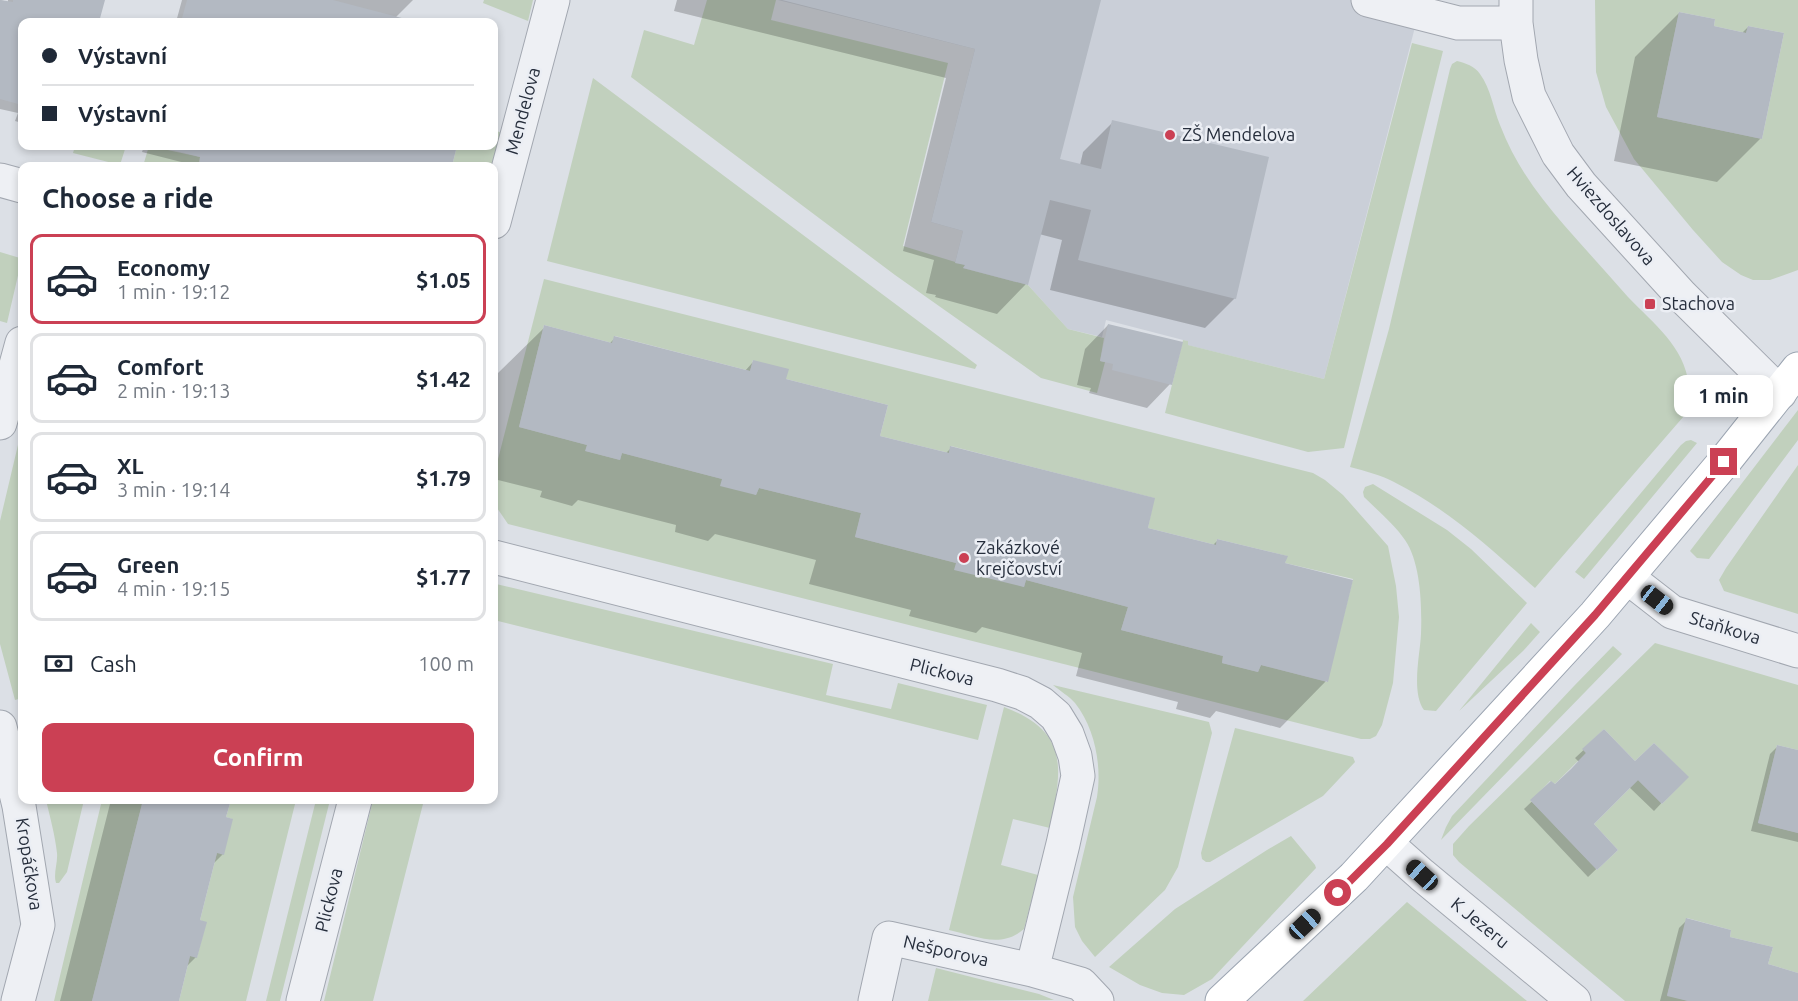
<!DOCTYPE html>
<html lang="en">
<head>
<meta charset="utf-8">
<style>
  body { margin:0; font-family:Ubuntu,sans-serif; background:#f2f2f3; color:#1f2937; height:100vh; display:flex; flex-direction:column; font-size:22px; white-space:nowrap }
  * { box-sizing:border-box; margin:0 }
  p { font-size:20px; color:#747a83 }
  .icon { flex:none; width:33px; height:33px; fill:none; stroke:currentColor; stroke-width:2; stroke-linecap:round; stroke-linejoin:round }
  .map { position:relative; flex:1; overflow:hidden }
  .side { position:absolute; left:18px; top:162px; width:480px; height:642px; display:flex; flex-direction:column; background:#fff; border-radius:12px; box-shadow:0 3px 9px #0003 }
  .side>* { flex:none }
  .banner { position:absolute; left:18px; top:18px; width:480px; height:132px; border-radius:12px; box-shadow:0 3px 9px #0003; display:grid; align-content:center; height:132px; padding:0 24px; background:#fff }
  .end { position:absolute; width:27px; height:27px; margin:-14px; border:8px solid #cb4054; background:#fff; box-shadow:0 0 0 3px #fff }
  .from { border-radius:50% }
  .bubble { position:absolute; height:42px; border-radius:12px; background:#fff; box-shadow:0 3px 9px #0003; font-size:20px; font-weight:600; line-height:42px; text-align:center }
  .car { position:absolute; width:18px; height:36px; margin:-18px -9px; border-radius:8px; box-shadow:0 0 4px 2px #0007; background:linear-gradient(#222 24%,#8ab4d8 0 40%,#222 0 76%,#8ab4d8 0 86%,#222 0) }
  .banner b { display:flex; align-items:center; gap:21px; height:57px; font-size:22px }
  .banner b+b { border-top:2px solid #e0e1e3 }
  .banner i { width:15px; height:15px; background:#1f2937 }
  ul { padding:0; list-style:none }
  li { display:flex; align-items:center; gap:18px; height:90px; margin:0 12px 9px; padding:0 12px; border:3px solid #e0e1e3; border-radius:12px }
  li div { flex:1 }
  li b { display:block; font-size:22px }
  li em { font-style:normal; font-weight:600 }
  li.current { border-color:#cb4054 }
  li>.icon { width:54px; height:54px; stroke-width:1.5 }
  h2 { padding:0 24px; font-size:27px; line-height:72px }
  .pay { display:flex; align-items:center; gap:15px; height:66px; padding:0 24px; font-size:22px }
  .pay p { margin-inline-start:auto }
  .primary-button { display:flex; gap:12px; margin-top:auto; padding:12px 24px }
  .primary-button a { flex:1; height:69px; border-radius:12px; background:#cb4054; color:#fff; font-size:24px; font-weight:600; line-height:69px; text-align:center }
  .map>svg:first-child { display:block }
  .built { fill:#cacfd8 }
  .green { fill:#c1d0bd; fill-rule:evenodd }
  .shadow { fill:#0003 }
  .building { fill:#b3b9c2 }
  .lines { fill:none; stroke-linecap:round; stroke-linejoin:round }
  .minor-casing { stroke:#a2a7b0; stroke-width:35 }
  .major-casing { stroke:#9ba4b1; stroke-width:35 }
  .minor { stroke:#eef0f4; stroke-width:33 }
  .major { stroke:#fff; stroke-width:33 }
  .route { stroke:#cb4054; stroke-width:8 }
  .poi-dot { fill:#cb4054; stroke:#ebeef4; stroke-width:2 }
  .labels { text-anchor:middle; stroke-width:5; stroke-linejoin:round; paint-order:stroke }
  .street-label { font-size:18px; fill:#262e3c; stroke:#ebeef4 }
  .poi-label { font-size:18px; fill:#262e3c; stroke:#ebeef4; text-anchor:start }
</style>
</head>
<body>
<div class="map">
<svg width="1798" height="1001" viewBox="0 0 1798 1001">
  <rect width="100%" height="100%" fill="#dce0e6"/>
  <path class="built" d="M778 0H1422L1324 379 1187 345V341L1106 320 1102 337 1068 329 1028 285 963 268 964 265 955 263 963 231 931 222 975 49Z"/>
  <path class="green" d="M484 0H533L528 21 483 3Z
    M707 0H776L771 20 948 63 903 246 965 265 963 268 1028 285 1068 329 1104 338 1100 361 1105 362 1097 393 1041 378 895 275 631 77 644 30 694 45Z
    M1595 0H1798V270L1770 280H1753L1741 275 1722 262 1693 230 1634 159 1606 107 1596 72ZM1679 12 1715 19 1714 26 1746 33 1748 26 1784 33 1762 139 1657 117Z
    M1412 43 1443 51 1344 448 1308 452 1165 413 1183 340 1188 341V345L1324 379Z
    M1457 61C1465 63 1475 66 1480 74 1491 89 1493 108 1500 125 1515 164 1537 194 1564 225 1585 249 1607 273 1628 297 1654 324 1684 346 1689 385 1691 396 1690 406 1684 416L1535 588C1491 549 1448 509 1394 482 1381 475 1365 471 1350 467L1389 329 1450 69 1452 64Z
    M593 78 977 365 975 369 547 261Z
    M494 130 502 133 493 166H452L457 146H494Z
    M75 146H126L120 165 73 153Z
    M149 146 200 157 199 165 197 166H143Z
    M0 252 20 258 19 271 7 323 0 321Z
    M544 279 1313 473 1325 480 1343 495 1388 546 1396 586 1399 617 1393 683 1382 725 1376 736 1370 739H1361L508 524 495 505 494 475ZM544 325 612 343 615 336 750 371 753 360 786 379 888 405 880 436 949 453 951 446 1154 498 1148 528 1216 545 1217 539 1287 556 1285 563 1353 579 1327 682 1261 665 1258 672 1222 663 1223 656 1121 630 1128 607 1026 580 1024 587 956 563 855 537 861 513 759 488 756 495 722 479 622 453 620 460 586 451 587 445 519 427Z
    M1798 410V440L1709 559 1697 558 1690 551Z
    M22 428V698L15 700 0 644V521Z
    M1691 440 1697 443 1584 579 1575 572 1681 445 1686 441Z
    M1798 465V614L1724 591 1719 580 1726 568Z
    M1373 484 1447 530 1471 549 1527 603 1436 711 1424 710C1411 692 1420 655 1421 634 1422 607 1421 563 1405 540 1395 525 1377 510 1364 497L1363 492 1365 487Z
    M496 584 833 664 826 695 891 709 898 683 987 705 978 740 494 620V593Z
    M1531 623 1540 632 1523 651 1459 711Z
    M1655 643 1798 685V750L1777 745 1758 823 1798 833V973L1768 964 1773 947 1730 937 1731 930 1687 918 1667 995 1688 1001H1625L1459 862 1453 855V844L1469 826ZM1604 729 1635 761 1654 743 1688 777 1662 804 1638 780 1594 824 1618 850 1597 870 1531 801 1550 781 1555 784 1586 753 1583 749Z
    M1613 646 1622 654 1441 840 1446 827 1452 816 1574 686Z
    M1053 685 1209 722 1212 733 1178 867 1165 890 1095 957 1082 941 1075 927 1073 897 1097 797C1102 766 1095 728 1075 703 1069 696 1060 691 1053 685Z
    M1004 707C1070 732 1062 769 1050 828L1013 819 1001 865 1038 875 1024 929C1001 949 976 936 949 930Z
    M1235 728 1353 757 1355 762 1323 796 1210 862H1206L1202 859 1201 853Z
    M46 800H84L67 872 59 883H56C53 874 58 863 57 853 55 835 50 817 46 800Z
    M102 800H143L92 1001H54Z
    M231 800H296L246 1001H179L190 956 197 957 206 923 200 920 217 853 232 819 226 817Z
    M316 800H330L280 1001H266Z
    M373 800H424L373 1001H324Z
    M1291 836 1315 865 1316 868 1212 979 1184 995 1162 993 1140 985 1109 967 1175 909 1267 850Z
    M1407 902 1527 1001H1303Z
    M936 968 1039 994 1054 1000 928 1001Z"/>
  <path class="shadow" d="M0 0 8 2V0H103L98 22H22V123L15 121 18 113 0 109Z
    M182 0H413L395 18 414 22H176Z
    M677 0H1099L1058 160 1080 165 1083 152 1113 122 1235 298 1205 328 1050 290 1062 240 1039 234 1026 284 997 314 935 297 936 295 926 293 934 260 903 251 946 78 674 11Z
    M1679 13 1712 27 1742 33 1748 27 1761 138 1717 182 1614 161 1635 57Z
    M144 146H456L451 166H193V165L142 152Z
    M1108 325 1170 384 1147 408 1089 393 1091 388 1077 385 1085 349Z
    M545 327 609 344 615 338 745 371 753 362 878 437 945 454 951 448 1146 529 1212 546 1217 541 1283 564 1326 681 1280 728 1216 711 1210 718 1176 709 1178 702 1076 676 1082 653 982 627 976 633 909 616 911 610 809 584 816 560 715 534 708 541 675 532 676 525 578 500 572 506 540 497 542 491 494 479V392L498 373Z
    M1604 731 1635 763 1686 777 1654 811 1629 787 1592 824 1616 850 1588 877 1524 809 1551 783 1555 786 1579 762 1575 758Z
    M1778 746 1798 752V842L1751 831 1770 754Z
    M111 800H229L225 818 223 854 213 864 198 921 196 957 186 967 177 1001H60Z
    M1687 920 1728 938 1767 965 1798 974V1001H1660L1679 928Z"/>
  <path class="building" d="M0 0 13 2V0H105L99 22H22V105L0 99Z
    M187 0H333L417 22H181Z
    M782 0H1101L1060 159 1101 169 1112 120 1269 157 1236 299 1078 260 1091 210 1050 200 1028 285 963 268 965 265 955 263 963 231 931 222 975 49Z
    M1679 12 1715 19 1714 26 1746 33 1748 26 1784 33 1762 139 1657 117Z
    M157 146H457L452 166H207L199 165 200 157Z
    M1108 324 1183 342 1172 385 1112 370 1113 364 1100 361Z
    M544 325 612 343 614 336 750 371 753 360 789 369 786 379 888 405 880 436 949 453 950 446 1155 498 1148 528 1216 545 1217 539 1288 556 1285 563 1353 580 1328 682 1261 665 1258 672 1222 663 1223 656 1121 630 1128 607 1026 580 1024 587 954 570 956 563 855 537 861 513 759 488 756 495 720 486 722 479 622 453 620 460 585 451 587 445 519 427Z
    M1604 729 1635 761 1654 743 1689 777 1662 804 1638 780 1594 824 1618 850 1597 870 1530 800 1551 781 1555 784 1571 769 1586 753 1582 749Z
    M1777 745 1798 750V833L1758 823Z
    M143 800H231L226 817 233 819 224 855 217 853 200 920 207 922 197 958 190 956 179 1001H92Z
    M1686 918 1731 930 1730 937 1773 947 1768 964 1798 973V1001H1688L1667 996Z"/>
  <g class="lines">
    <g class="minor-casing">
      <path id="minor" d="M1368 0 1458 23H1516
        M1516 0V23L1521 60 1529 96 1558 154 1581 185 1682 296 1780 393
        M0 180 22 186
        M494 222 553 0
        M0 423 22 343
        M494 557 997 685 1022 693 1041 703 1056 716 1067 734 1075 756 1078 776 1063 844 1032 970
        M1627 577 1672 612 1798 651
        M0 727 19 806 38 925 18 1001
        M1387 844 1422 875 1574 1001
        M303 1001 355 800
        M875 1001 889 938 1032 970 1081 984 1097 1001"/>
    </g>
    <g class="major-casing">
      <path id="major" d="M1222 1001 1354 877 1595 615 1724 462 1798 369"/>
    </g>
    <use href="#minor" class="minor"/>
    <use href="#major" class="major"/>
  </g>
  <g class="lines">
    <path class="route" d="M1338 893 1387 844 1595 615 1724 462"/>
  </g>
  <g class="poi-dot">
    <circle cx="1170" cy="135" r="6"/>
    <rect x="1644" y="298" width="12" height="12" rx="3"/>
    <circle cx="964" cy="558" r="6"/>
  </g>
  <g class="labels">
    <g class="street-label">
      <text transform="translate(523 111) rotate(-75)" y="6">Mendelova</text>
      <text transform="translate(1611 216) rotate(49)" y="6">Hviezdoslavova</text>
      <text transform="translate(1725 628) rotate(17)" y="6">Staňkova</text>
      <text transform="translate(942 672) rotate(14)" y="6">Plickova</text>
      <text transform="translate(29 864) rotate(81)" y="6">Kropáčkova</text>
      <text transform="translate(329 900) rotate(-76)" y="6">Plickova</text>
      <text transform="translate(1480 923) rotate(39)" y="6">K Jezeru</text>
      <text transform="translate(946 951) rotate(13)" y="6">Nešporova</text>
    </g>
    <g class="poi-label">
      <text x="1182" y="141">ZŠ Mendelova</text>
      <text x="1662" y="310">Stachova</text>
      <text x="976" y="554">Zakázkové<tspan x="976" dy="21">krejčovství</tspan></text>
    </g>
  </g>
</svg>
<i class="end from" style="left:1338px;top:893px"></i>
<i class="end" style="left:1724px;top:462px"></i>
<div class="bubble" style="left:1674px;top:375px;width:99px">1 min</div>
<i class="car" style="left:1657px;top:600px;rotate:128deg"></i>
<i class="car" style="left:1422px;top:875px;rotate:312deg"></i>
<i class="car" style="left:1305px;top:924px;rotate:47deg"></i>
<div class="banner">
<b><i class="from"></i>Výstavní</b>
<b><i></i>Výstavní</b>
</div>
<section class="side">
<h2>Choose a ride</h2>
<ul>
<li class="current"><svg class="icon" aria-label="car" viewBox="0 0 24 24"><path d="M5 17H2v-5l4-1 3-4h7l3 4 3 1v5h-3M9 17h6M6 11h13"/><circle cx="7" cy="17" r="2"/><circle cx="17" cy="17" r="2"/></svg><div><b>Economy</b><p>1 min · 19:12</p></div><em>$1.05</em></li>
<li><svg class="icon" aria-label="car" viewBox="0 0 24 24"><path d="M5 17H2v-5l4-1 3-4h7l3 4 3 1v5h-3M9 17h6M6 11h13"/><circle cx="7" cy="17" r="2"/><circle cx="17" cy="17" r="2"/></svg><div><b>Comfort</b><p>2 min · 19:13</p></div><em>$1.42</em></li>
<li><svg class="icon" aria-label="car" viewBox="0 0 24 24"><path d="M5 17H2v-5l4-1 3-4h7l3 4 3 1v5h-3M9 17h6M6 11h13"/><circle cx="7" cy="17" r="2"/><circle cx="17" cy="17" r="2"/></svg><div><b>XL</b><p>3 min · 19:14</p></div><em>$1.79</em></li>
<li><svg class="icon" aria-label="car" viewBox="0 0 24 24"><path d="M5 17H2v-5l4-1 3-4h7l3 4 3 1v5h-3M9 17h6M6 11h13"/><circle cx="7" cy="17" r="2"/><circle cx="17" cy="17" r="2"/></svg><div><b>Green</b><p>4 min · 19:15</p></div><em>$1.77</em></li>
</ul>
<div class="pay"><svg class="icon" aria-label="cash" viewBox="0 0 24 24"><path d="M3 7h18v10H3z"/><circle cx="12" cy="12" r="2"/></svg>Cash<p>100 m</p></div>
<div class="primary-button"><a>Confirm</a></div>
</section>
</div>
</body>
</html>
